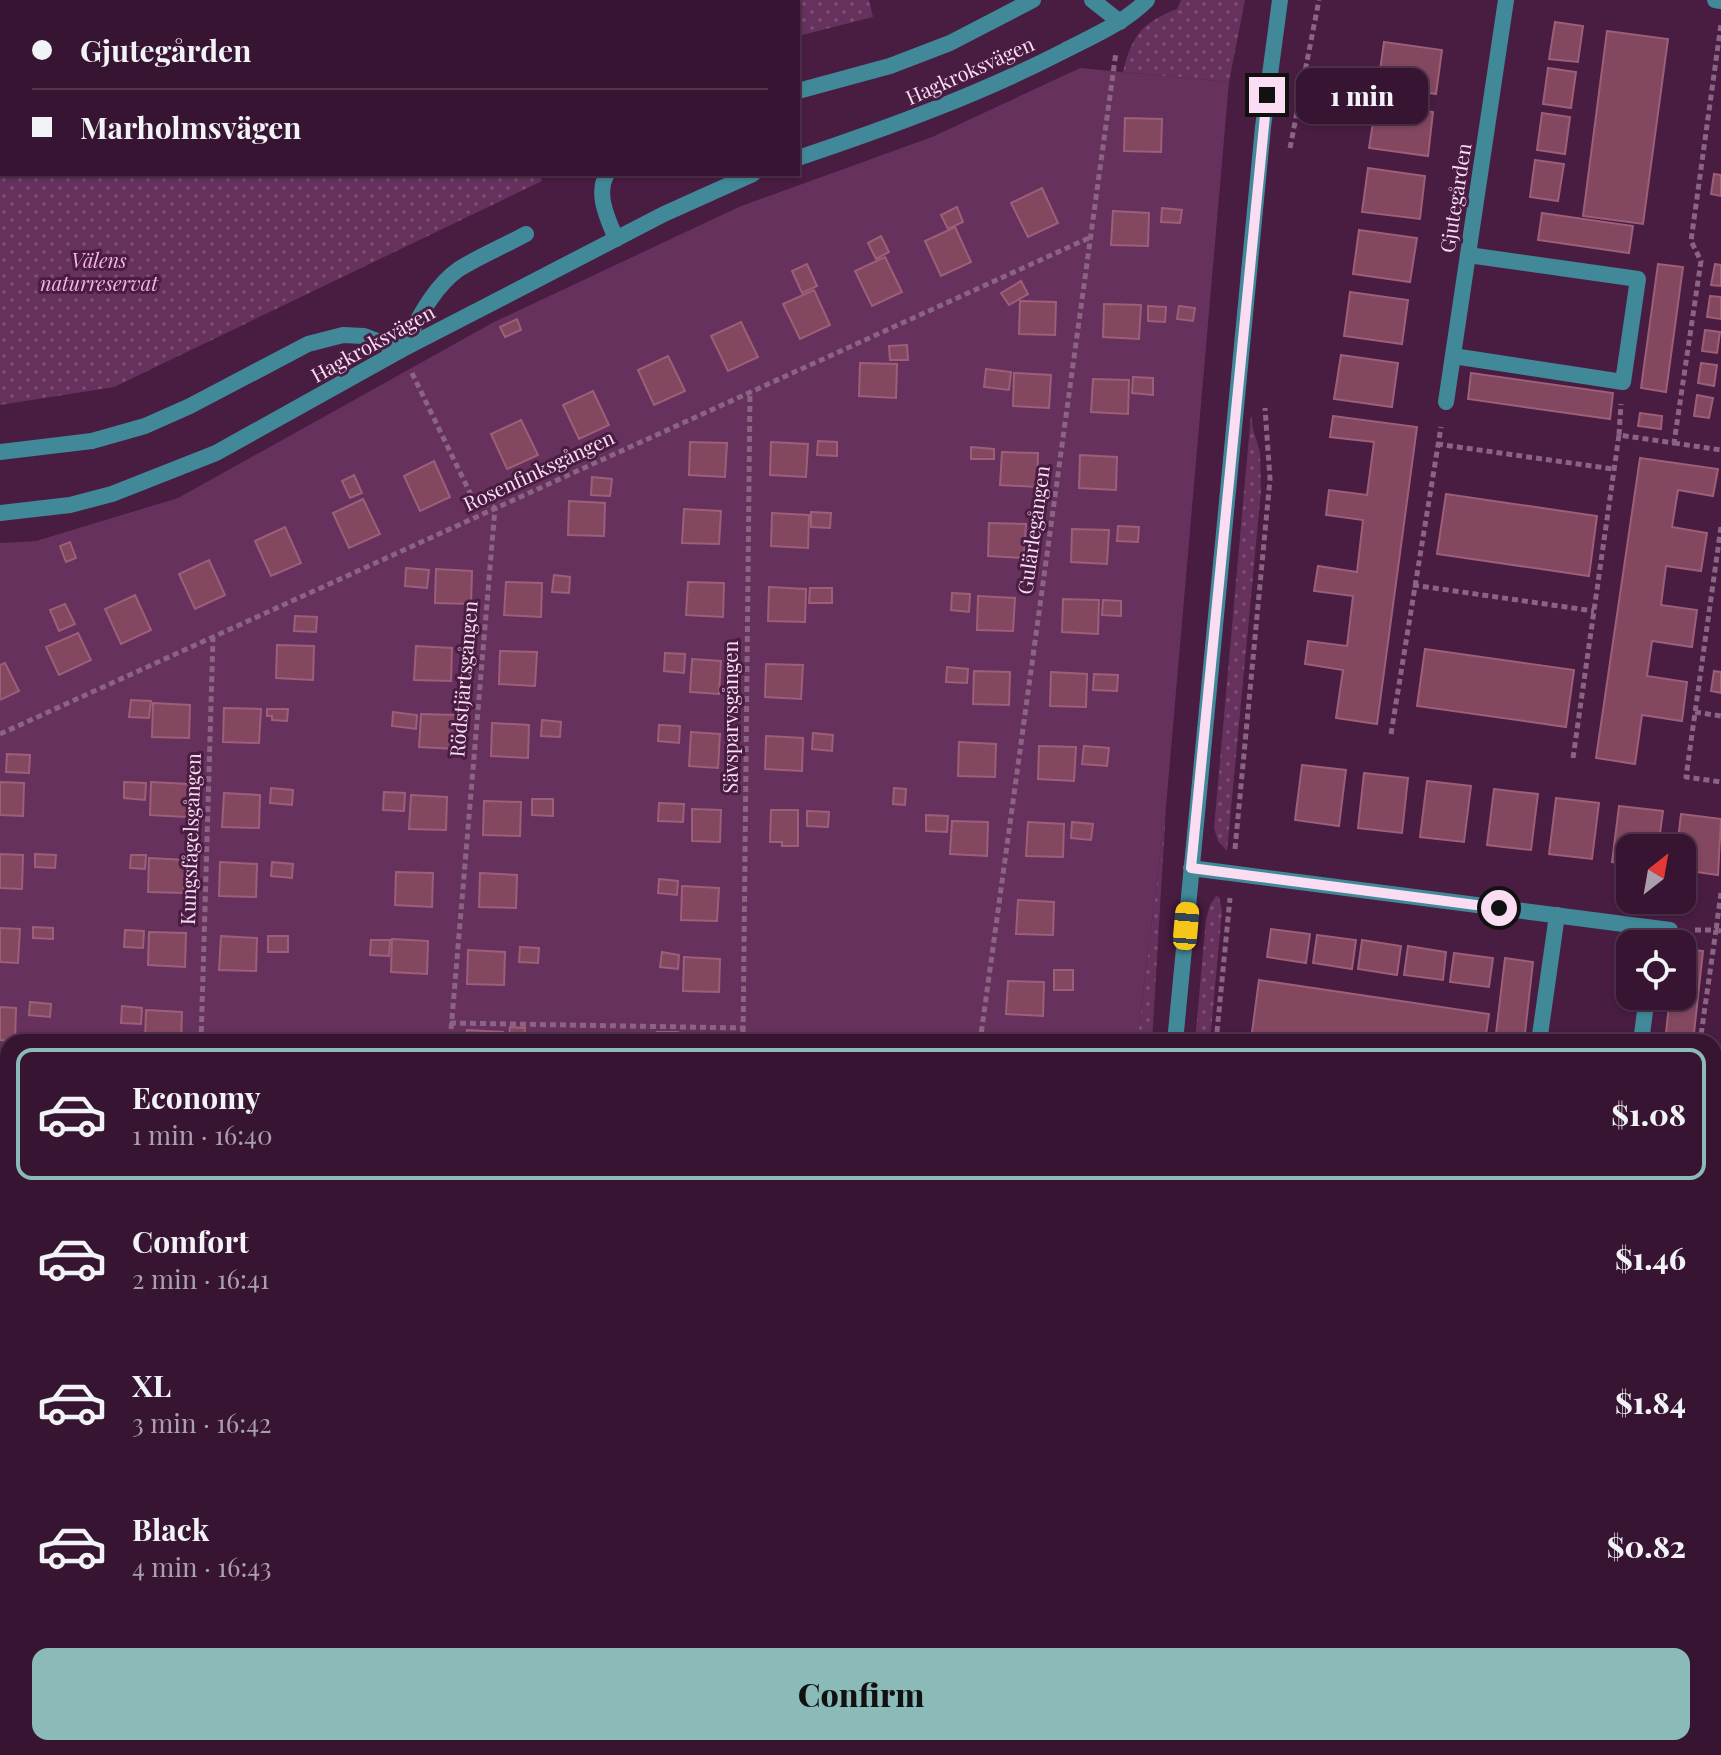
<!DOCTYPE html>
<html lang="en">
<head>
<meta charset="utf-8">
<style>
  body { margin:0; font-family:"Playfair Display",serif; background:#42223e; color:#f1f3f6; height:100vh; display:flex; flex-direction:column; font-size:30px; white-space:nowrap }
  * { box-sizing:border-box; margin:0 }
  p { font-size:26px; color:#aa9fac }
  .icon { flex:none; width:44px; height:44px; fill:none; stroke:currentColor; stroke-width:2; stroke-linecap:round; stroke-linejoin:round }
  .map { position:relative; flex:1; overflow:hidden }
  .details { position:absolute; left:0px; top:1034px; width:1722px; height:722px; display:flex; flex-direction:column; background:#371532; border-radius:24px 24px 0 0; box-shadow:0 2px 6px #0004,0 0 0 2px #51344d }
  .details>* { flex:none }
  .banner { position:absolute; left:0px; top:0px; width:800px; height:176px; box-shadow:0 2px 6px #0004,0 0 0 2px #51344d; display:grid; align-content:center; height:176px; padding:0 32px; background:#371532 }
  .needle { width:52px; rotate:31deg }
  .tools { position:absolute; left:1616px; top:834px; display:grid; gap:16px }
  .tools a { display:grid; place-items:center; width:80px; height:80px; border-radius:16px; background:#371532; box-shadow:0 2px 6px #0004,0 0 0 2px #51344d; font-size:40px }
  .end { position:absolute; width:36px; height:36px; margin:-18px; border:10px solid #faddf3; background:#111; box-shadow:0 0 0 4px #111 }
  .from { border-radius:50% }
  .bubble { position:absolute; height:56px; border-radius:16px; background:#371532; box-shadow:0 2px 6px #0004,0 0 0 2px #51344d; font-size:26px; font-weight:800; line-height:56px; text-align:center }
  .car { position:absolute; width:24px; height:48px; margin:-24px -12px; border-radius:10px; box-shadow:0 0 6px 2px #0007; background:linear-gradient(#f5c518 24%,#345 0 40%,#f5c518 0 76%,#345 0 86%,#f5c518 0) }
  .banner b { display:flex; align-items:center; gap:28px; height:76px; font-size:30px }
  .banner b+b { border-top:2px solid #51344d }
  .banner i { width:20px; height:20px; background:#f1f3f6 }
  ul { padding:14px 0 0; list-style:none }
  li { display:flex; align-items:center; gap:24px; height:132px; margin:0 16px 12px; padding:0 16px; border:4px solid transparent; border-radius:16px }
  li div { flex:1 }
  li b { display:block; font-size:30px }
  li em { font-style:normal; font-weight:800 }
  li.on { border-color:#8bbbb9 }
  li>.icon { width:72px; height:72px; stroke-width:1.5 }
  .action { display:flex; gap:16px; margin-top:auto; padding:16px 32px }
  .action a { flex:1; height:92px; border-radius:16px; background:#8bbbb9; color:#111; font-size:32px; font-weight:800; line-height:92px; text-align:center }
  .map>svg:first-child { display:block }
  .grass { fill:url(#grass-dots) }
  .forest { fill:url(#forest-firs) }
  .garden { fill:#67315d }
  .building { fill:#834760; stroke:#9d5f78; stroke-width:2 }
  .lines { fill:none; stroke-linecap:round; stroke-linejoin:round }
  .path { stroke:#8b6484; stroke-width:5; stroke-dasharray:6 4; stroke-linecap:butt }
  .lane { stroke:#418999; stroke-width:16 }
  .street { stroke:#418999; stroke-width:16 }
  .route { stroke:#faddf3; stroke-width:10 }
  .labels { text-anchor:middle; stroke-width:6; stroke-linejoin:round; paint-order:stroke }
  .street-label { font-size:20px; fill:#faddf3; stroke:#491c42 }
  .park-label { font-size:20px; font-style:italic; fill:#f8b0e9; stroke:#491c42 }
</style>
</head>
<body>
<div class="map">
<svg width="1721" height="1755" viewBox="0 0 1721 1755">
  <defs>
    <pattern id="grass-dots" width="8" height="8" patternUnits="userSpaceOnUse" patternTransform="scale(2)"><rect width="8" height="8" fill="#67315d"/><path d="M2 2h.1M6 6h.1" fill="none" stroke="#7e4e75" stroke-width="1.8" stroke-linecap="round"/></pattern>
    <pattern id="forest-firs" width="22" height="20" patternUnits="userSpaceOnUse" patternTransform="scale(2)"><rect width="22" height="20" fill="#834677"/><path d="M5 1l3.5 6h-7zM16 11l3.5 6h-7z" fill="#95608b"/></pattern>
  </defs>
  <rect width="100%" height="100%" fill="#491c42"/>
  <path class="grass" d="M0 0H869L873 17 798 36V2H2V174H540L542 181 114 387 0 405Z
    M1181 0H1245L1229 82 1123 72C1132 36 1141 23 1177 9Z
    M1251 414 1253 429 1260 452 1261 491 1227 851 1218 841 1214 828Z
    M1166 807 1152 1042H1137Z
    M1216 896 1219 897 1222 911 1210 1042H1195L1206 919 1210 905Z
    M0 1630H8V1748H127L120 1755H0Z
    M1418 1748H1570L1569 1755H1424Z"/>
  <path class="forest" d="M127 1748H1067L1066 1755H120Z"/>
  <path class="garden" d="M1080 68 1229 82 1166 807 1137 1042H8V1606H0V543L36 541 178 498 494 322 741 206 932 137Z"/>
  <path class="building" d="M1555 22 1583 26 1578 62 1549 59Z
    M1607 31 1668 39 1643 224 1583 216Z
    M1384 42 1442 50 1436 94 1378 85Z
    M1548 68 1576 72 1571 108 1543 104Z
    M1376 104 1433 112 1428 156 1369 148Z
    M1542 113 1570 117 1565 154 1537 150Z
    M1125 118 1162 119 1161 152 1124 151Z
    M1535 160 1564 164 1558 201 1530 197Z
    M1368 168 1425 176 1420 219 1362 212Z
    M1714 174 1721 175V196L1711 194Z
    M1042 188 1058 223 1028 237 1011 203Z
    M957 207 963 222 948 229 941 215Z
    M1162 208 1182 210 1180 223 1161 222Z
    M1113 211 1149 213 1148 246 1111 245Z
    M1542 213 1633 226 1629 253 1538 240Z
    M955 227 971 262 941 276 925 241Z
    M1359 230 1417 238 1410 282 1353 274Z
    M881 236 889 252 876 259 868 243Z
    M885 257 902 292 872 306 855 271Z
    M807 264 817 286 802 293 792 271Z
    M1658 264 1683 267 1666 392 1641 388Z
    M1715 264 1721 265V286L1711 285Z
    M1021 281 1028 294 1009 305 1001 293Z
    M814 290 830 325 800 339 783 304Z
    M1350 292 1408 300 1402 344 1344 336Z
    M1710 296 1721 297V319L1707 317Z
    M1020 301 1056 302 1055 335 1019 334Z
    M1104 304 1141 305 1139 339 1103 337Z
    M1148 306 1166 307 1165 322 1148 321Z
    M1179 306 1195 308 1193 321 1177 319Z
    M517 319 521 330 505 337 500 327Z
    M741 322 758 357 728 371 711 336Z
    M1705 330 1720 332 1717 353 1702 351Z
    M907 345 908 360H890L889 346Z
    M1341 355 1398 363 1392 407 1334 399Z
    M668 356 685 391 654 405 638 370Z
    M860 363 897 364 896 398 859 396Z
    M1701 363 1717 365 1714 386 1698 383Z
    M986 369 1011 372 1009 390 984 387Z
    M1014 373 1051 375 1049 408 1013 406Z
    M1471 373 1613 393 1610 419 1468 399Z
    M1133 377 1153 378V395L1132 393Z
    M1093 379 1129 380 1128 414 1091 412Z
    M593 391 609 425 579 439 563 405Z
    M1697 395 1713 398 1709 418 1694 416Z
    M1640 413 1662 416 1661 429 1638 426Z
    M1333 416 1417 427 1377 724 1336 718 1343 670 1305 664 1308 641 1347 646 1353 596 1314 591 1318 566 1357 572 1363 520 1326 515 1329 490 1367 495 1374 442 1330 437Z
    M521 420 538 455 507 469 491 434Z
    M818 441 837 442V456L817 455Z
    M690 442 727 443 725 477 689 475Z
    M771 442 808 444 806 477 770 475Z
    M971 447 994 449V459H971Z
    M1002 452 1038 453 1037 487 1000 485Z
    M1080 455 1117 457 1116 490 1079 488Z
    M1640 458 1718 469 1713 496 1678 490 1672 527 1707 533 1701 571 1666 566 1661 605 1697 610 1692 647 1652 641 1647 676 1687 682 1682 721 1642 715 1635 764 1596 758Z
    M434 461 450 497 420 511 404 476Z
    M354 475 362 493 350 498 342 481Z
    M592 477 612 479 610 496 591 495Z
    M1446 494 1597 516 1589 576 1437 554Z
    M363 499 380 534 349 548 333 513Z
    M569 501 605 503 604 536 568 535Z
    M684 509 721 511 719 544 682 543Z
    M811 512 831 513 830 528 811 527Z
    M772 513 809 515 808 548 771 546Z
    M989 523 1026 524 1024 558 988 556Z
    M1118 526 1139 527 1138 542 1117 541Z
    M285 527 301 563 271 576 255 541Z
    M1072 529 1109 530 1107 564 1071 562Z
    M70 542 76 558 66 562 60 546Z
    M209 560 225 595 195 609 179 574Z
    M406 568 429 570 427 588 405 586Z
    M436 569 472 571 471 604 435 603Z
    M554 575 570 577 569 593 552 592Z
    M506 582 542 583 541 617 504 615Z
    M688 582 724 583 723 617 686 615Z
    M769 587 806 589 805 622 768 621Z
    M810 588H832V603H809Z
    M952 593 970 594 969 612 951 610Z
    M135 595 151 630 121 644 105 609Z
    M978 596 1015 598 1013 631 977 630Z
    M1063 599 1099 600 1098 634 1062 632Z
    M1103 600 1121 601V616L1102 615Z
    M65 604 75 624 59 631 50 610Z
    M295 616 317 617 316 632 294 631Z
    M78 633 91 660 59 675 46 647Z
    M277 645 314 646 313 680 276 678Z
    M416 646 452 648 451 681 414 680Z
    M1425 649 1574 670 1566 727 1417 706Z
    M500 651 537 652 535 686 499 684Z
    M665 653 685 654 684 673 664 671Z
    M692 659 721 661 719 694 690 692Z
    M5 663 19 691 0 700V665Z
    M766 664 803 665 801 699 765 697Z
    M947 667 968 669 967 683 946 682Z
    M974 671 1010 672 1009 705 973 704Z
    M1714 671 1721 672V693L1711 691Z
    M1051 672 1087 674 1086 707 1050 706Z
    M1094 674 1118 675 1117 691 1093 690Z
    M131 700 151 701 149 718 129 717Z
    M153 703 190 705 189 738 152 737Z
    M224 708 261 709 259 743 223 742Z
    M267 709H288L287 721 272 720V716H267Z
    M393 712 417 715 416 729 392 726Z
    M421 714 457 715 456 749 419 747Z
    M542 720 561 722 560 737 541 736Z
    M492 723 529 725 528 758 491 756Z
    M659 725 680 726 679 743 658 741Z
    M691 732 720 734 718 768 689 766Z
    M813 733 833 735 832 751 812 749Z
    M766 736 803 738 802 771 765 769Z
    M959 742 996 744 995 777 958 776Z
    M1039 746 1076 747 1074 781 1038 779Z
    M1084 746 1109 748 1107 766 1082 764Z
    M7 754 30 755 29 773 6 772Z
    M1302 765 1346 770 1339 826 1295 820Z
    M1364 773 1408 778 1402 833 1358 828Z
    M1427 781 1471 786 1464 842 1420 837Z
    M0 782 24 783 23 816 0 815Z
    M124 782 146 783 145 800 124 798Z
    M151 782 188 784 186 817 150 815Z
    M271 788 293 790 292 805 270 803Z
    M894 788 906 789 905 805 893 804Z
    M1494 789 1538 794 1531 850 1487 845Z
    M384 792 405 793 404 811 383 810Z
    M224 793 260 795 259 828 222 827Z
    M411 795 447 797 446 830 409 829Z
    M1556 798 1599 803 1592 859 1549 854Z
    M532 799H553V816L532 815Z
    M484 801 521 802 520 836 483 835Z
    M659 803 684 804 683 822 658 821Z
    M1619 806 1663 811 1658 848H1630V864L1612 862Z
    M692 809 721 810 720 842 692 841Z
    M771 810H798V846H782V842H770Z
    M807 811 829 812 828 827 807 826Z
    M1681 814 1721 819 1718 875 1682 870V848H1677Z
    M926 815 948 816 947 832 926 831Z
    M952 821 988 822 987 856 950 854Z
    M1028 822 1064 824 1063 857 1026 856Z
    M1072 822 1093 824 1091 840 1071 838Z
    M0 854 23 855 22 889 0 888Z
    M35 854 56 855 55 868 35 867Z
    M131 855H146L145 869 130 868Z
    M149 858 186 860 184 893 148 892Z
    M220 862 257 864 256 897 219 896Z
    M272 862 293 864 292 878 271 876Z
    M396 872 433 873 432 907 395 905Z
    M480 873 517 875 516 908 479 907Z
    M659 879 678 881 677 895 658 893Z
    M682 886 719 888 717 921 681 920Z
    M1018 900 1054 902 1053 935 1016 934Z
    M33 927 53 928V939L33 938Z
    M0 928 20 929 18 963 0 962Z
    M1271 929 1310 934 1306 963 1267 957Z
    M125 930 144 931 143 948 124 947Z
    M149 932 186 933 185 967 148 965Z
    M1317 935 1356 940 1352 969 1313 963Z
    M221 936 257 938 256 971 219 970Z
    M268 936H288V952H268Z
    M392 939 428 941 427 974 391 972Z
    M371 940H390L389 956 370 955Z
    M1362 940 1401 946 1397 975 1358 969Z
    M1408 946 1446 952 1443 980 1404 975Z
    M520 947 539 948 538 963 519 962Z
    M1682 948 1703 951 1693 1042H1665L1670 996H1682Z
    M468 950 505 952 504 985 467 984Z
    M662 952 679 955 678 969 660 967Z
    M1454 953 1493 958 1489 987 1450 982Z
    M684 957 720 959 719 992 683 991Z
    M1505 958 1533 962 1524 1042H1495Z
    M1054 970H1073V990H1054Z
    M1259 980 1489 1014 1485 1042 1251 1040Z
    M1008 981 1044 982 1043 1016 1006 1014Z
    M30 1002 51 1004 50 1017 29 1015Z
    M122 1006 142 1008 141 1024 121 1023Z
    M0 1007 16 1008 15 1041 0 1040Z
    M146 1010 182 1012 181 1042H145Z
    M510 1027 525 1028 524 1042H509Z
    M467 1030 503 1032V1042H466Z
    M657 1032H678V1042H657Z
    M684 1034 720 1035V1042H683Z
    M1716 1053 1721 1054V1080L1714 1078Z
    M0 1082H8V1116L0 1115Z
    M1714 1134 1721 1135V1178L1714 1177Z
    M0 1168 8 1169V1202H0Z
    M0 1242H8V1276H0Z
    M0 1319H6L5 1352H0Z
    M1714 1336 1721 1337V1365L1714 1364Z
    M1714 1393 1721 1394V1434L1714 1433Z
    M1714 1491 1721 1492V1647L1714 1646Z
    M0 1531H8V1565L0 1564Z
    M1714 1685 1721 1686V1729L1714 1728V1731Z
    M1108 1748H1168V1755H1107Z
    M1223 1748H1277L1275 1752 1279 1755H1216Z
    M1685 1748H1712L1711 1755H1684Z"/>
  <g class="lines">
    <path class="path" d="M1290 148 1319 0
      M412 373 472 497 495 508 450 1042
      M1619 435 1621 404
      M1674 443 1721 450
      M1437 444 1613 469
      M1721 527 1686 777 1721 782
      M1413 585 1594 611
      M1695 712 1721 716
      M0 734 1091 237
      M1391 734 1441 427
      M1573 758 1619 435 1674 443 1701 261 1691 241 1721 24
      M1235 849 1270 479 1265 408
      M1721 893 1716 930 1721 931
      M1695 930H1716L1700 1042
      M450 1023 745 1028
      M201 1042 213 638
      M743 1042 750 391
      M980 1042 1116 52
      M1216 1042 1230 898
      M1714 1116 1721 1117
      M0 1156H8
      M1714 1222 1721 1223
      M1714 1373 1721 1374
      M1714 1483 1721 1484
      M0 1618H8
      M1714 1664 1721 1665
      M924 1748V1755
      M1453 1748 1459 1755
      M1188 1755 1189 1748
      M1578 1755 1579 1748"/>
    <path class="lane" d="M1092 0 1120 22
      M798 91 890 66 950 43 1033 0
      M607 174C595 194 608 219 616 239
      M1453 356 1623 382 1638 279 1468 255
      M0 452 92 441 145 426 190 406 308 344 343 335 364 336 401 350C417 322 432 288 459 269 480 256 504 246 526 234
      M1539 1042 1557 915
      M1641 1042 1647 996"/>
    <path class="street" d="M1715 0 1721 1
      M798 158C890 127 978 95 1064 51 1093 36 1124 23 1147 0
      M1446 402 1506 0
      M0 513 70 505 112 494 216 453 401 350 664 214 753 174
      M1191 868 1670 930
      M1175 1042 1263 127 1280 0
      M1389 1748 1394 1755"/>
  </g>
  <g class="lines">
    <path class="route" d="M1267 95 1191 868 1499 908"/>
  </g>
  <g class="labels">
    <g class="street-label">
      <text transform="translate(970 71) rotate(-24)" y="7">Hagkroksvägen</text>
      <text transform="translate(1456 198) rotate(-81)" y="7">Gjutegården</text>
      <text transform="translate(373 344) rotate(-29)" y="7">Hagkroksvägen</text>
      <text transform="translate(539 471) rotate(-25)" y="7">Rosenfinksgången</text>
      <text transform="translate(1034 530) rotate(-82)" y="7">Gulärlegången</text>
      <text transform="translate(464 679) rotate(-85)" y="7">Rödstjärtsgången</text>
      <text transform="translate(731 717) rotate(-90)" y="7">Sävsparvsgången</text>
      <text transform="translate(191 839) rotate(-88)" y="7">Kungsfågelsgången</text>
    </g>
    <g class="park-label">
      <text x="99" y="268">Välens<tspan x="99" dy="23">naturreservat</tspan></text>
    </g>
  </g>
</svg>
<div class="tools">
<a><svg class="needle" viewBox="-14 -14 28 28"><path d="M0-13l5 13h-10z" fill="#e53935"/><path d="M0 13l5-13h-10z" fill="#aa9fac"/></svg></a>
<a><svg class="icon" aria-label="locate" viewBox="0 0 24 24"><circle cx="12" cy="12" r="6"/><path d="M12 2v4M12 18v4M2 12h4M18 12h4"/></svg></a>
</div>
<i class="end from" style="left:1499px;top:908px"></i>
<i class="end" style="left:1267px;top:95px"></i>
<div class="bubble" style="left:1296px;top:68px;width:132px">1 min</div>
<i class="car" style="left:1186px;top:926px;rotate:5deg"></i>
<div class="banner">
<b><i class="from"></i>Gjutegården</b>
<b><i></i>Marholmsvägen</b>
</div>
<section class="details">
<ul>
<li class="on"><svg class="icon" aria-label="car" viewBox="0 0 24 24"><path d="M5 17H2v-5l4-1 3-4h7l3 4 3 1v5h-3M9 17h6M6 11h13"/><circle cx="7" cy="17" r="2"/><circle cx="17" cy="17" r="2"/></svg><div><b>Economy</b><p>1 min · 16:40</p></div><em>$1.08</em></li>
<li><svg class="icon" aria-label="car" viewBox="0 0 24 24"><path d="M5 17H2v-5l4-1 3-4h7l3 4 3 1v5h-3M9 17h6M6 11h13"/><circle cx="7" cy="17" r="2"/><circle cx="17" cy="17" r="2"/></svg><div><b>Comfort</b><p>2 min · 16:41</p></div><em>$1.46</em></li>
<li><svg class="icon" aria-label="car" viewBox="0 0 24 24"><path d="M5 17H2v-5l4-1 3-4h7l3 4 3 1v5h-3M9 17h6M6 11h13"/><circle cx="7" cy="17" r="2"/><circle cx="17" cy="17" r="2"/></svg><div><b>XL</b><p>3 min · 16:42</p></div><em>$1.84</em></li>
<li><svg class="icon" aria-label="car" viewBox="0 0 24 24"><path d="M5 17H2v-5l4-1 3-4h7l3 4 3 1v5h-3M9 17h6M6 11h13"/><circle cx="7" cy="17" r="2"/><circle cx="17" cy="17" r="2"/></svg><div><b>Black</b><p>4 min · 16:43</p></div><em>$0.82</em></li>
</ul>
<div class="action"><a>Confirm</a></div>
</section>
</div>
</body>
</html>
